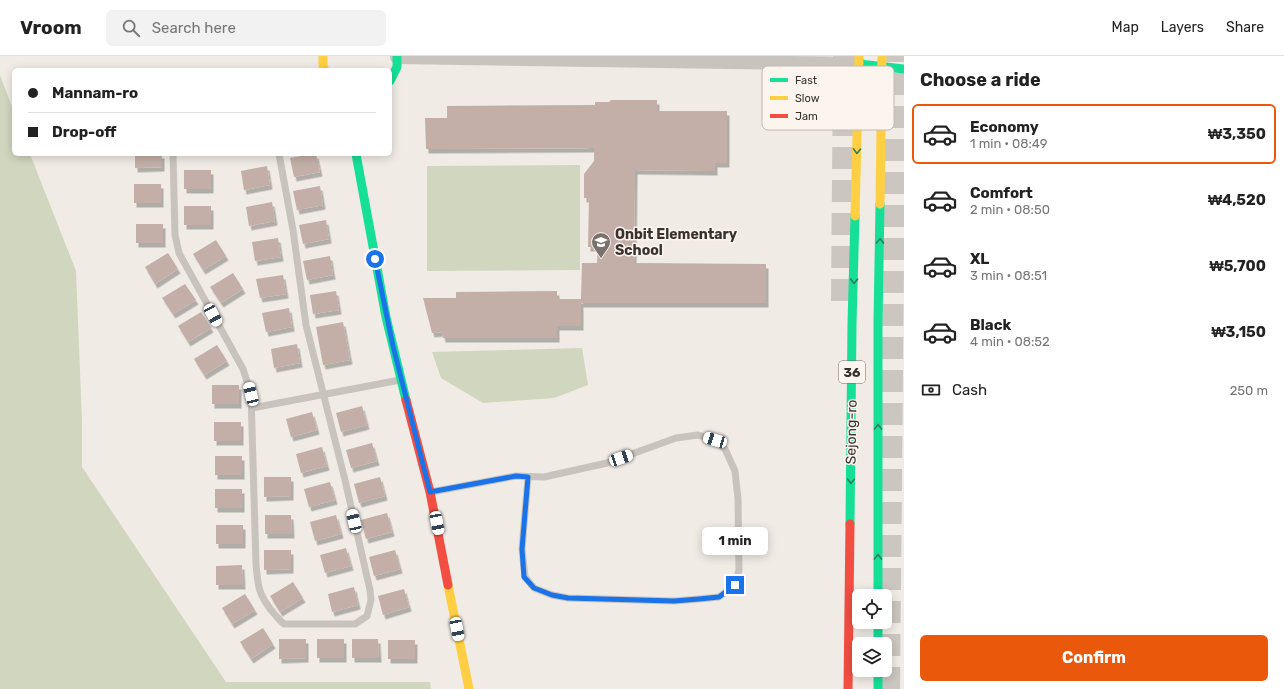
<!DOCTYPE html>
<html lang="en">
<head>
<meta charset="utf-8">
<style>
  body { margin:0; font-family:Rubik,sans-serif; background:#f2f2f2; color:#222; height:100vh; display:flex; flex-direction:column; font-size:15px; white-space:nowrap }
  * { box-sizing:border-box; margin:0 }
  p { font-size:13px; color:#767676 }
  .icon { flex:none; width:22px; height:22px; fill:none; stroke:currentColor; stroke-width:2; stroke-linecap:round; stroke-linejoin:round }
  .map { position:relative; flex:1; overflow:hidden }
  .sheet { display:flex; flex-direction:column; background:#fff; width:380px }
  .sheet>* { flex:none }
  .hud { position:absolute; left:12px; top:12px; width:380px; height:88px; border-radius:6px; box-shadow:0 2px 10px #0003; display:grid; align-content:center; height:88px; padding:0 16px; background:#fff }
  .fabs { position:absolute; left:852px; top:533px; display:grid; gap:8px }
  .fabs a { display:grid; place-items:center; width:40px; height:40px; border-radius:6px; background:#fff; box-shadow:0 2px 10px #0003; font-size:20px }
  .end { position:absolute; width:18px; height:18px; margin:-9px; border:5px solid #1a73e8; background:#fff; box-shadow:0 0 0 2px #fff }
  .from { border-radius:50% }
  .bubble { position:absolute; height:28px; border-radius:6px; background:#fff; box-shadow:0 2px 10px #0003; font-size:13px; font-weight:700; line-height:28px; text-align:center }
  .car { position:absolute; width:12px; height:24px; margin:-12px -6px; border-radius:5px; box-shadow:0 0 3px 1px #0007; background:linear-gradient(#fff 24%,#345 0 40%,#fff 0 76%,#345 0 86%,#fff 0) }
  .hud b { display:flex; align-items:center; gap:14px; height:38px; font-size:15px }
  .hud b+b { border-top:1px solid #e0e0e0 }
  .hud i { width:10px; height:10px; background:#222 }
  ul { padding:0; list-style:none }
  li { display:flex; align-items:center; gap:12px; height:60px; margin:0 8px 6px; padding:0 8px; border:2px solid transparent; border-radius:6px }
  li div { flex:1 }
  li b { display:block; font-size:15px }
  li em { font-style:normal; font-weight:700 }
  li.current { border-color:#ea580c }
  li>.icon { width:36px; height:36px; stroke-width:1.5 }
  h2 { padding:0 16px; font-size:18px; line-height:48px }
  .pay { display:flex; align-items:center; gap:10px; height:44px; padding:0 16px; font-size:15px }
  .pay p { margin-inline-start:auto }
  .primary-button { display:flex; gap:8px; margin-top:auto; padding:8px 16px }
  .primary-button a { flex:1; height:46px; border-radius:6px; background:#ea580c; color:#fff; font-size:16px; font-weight:700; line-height:46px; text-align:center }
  header { display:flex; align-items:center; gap:24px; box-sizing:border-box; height:56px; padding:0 20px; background:#fff; border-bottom:1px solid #e0e0e0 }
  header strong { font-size:19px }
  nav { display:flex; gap:22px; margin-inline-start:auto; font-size:14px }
  .search { width:280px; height:36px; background:#f2f2f2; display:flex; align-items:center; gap:10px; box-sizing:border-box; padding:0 14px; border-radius:6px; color:#767676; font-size:15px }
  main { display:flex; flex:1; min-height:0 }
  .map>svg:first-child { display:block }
  .green { fill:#d1d6bf }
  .building { fill:#c3afa7; filter:url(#shadow) }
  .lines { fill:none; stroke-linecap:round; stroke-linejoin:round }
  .highway-tunnel { stroke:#ccc6c0; stroke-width:22; stroke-dasharray:22 11; stroke-linecap:butt }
  .lane { stroke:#c9c3be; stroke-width:7 }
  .street { stroke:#c9c3be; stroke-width:14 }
  .fast { stroke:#16e098; stroke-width:9 }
  .slow { stroke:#ffcf43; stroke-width:9 }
  .jam { stroke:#f24e42; stroke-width:9 }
  .oneway { stroke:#2a7f5c }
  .route { stroke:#1a73e8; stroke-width:5 }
  .labels { text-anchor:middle; stroke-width:3; stroke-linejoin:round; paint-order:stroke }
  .shield { fill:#fbf5ee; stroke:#756b66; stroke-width:1 }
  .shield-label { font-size:13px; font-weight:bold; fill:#3b302b }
  .poi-label { font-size:14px; font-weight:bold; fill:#3b302b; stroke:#fbf5ee; text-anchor:start }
  .street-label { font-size:14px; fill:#3b302b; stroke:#fbf5ee }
  .key { fill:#fbf5ee; stroke:#c1bab4; stroke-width:1 }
  .key-label { font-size:11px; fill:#3b302b }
</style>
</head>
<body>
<header>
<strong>Vroom</strong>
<div class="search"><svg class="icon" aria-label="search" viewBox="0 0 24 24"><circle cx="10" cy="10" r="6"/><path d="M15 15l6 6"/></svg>Search here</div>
<nav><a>Map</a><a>Layers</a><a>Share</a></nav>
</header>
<main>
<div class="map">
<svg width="904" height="633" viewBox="0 0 904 633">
  <defs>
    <filter id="shadow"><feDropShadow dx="2.5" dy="4.5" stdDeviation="0" flood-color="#0004"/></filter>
  </defs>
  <rect width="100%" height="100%" fill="#f0ebe5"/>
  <path class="green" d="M0 19 14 56V98H30L76 215 82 365V411L226 626H430L431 633H0Z
    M580 109V214L427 215V110Z
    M582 292 588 329 554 342 483 347 441 322 432 296Z"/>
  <path class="building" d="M611 44H657V55H727V107H715V115L635 114 634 207 766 208V247H581V270H557V282H443L442 276 432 277 423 242H456V236L557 235V243H581L582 207H597L598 191H588L589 142H584V118L594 105V92L426 93 425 62H447V50L595 49V46H609Z
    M135 98H162V111L135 112Z
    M310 98H316L320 116 294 121 290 102Z
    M267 110 270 129 244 134 241 115Z
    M184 114H211V133H184Z
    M134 128H161V147H134Z
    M320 130 323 149 297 154 293 135Z
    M272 146 275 165 249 170 246 151Z
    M184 150H211V169H184Z
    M326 164 329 183 303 188 299 169Z
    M136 168H163V187H136Z
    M278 182 281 201 255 205 252 186Z
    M216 184 226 200 203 214 193 198Z
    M168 197 178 213 155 228 145 211Z
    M330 200 333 219 307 224 303 205Z
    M233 217 243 233 221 247 210 231Z
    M283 219 286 238 260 242 256 223Z
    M185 228 196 244 173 258 162 242Z
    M336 235 339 254 313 258 310 239Z
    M289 252 292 271 266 276 262 257Z
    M201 256 211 272 188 286 178 270Z
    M343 266 350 304 323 309 316 271Z
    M297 288 300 307 274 312 271 293Z
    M217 289 227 305 204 319 194 303Z
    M212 329H239V348H212Z
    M362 350 367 369 341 376 336 357Z
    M312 356 317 374 291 381 286 363Z
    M214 366H241V385H214Z
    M372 387 377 405 351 412 346 394Z
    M322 391 327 410 301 417 296 398Z
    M215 400H242V419H215Z
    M264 421H291V440L264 441Z
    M380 421 385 440 359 447 354 428Z
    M330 426 335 444 309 451 304 433Z
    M215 433H242V452H215Z
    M387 457 392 476 366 483 361 464Z
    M265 459H291L292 478H265Z
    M336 459 341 478 315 485 310 466Z
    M216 469H243V488H216Z
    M346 492 351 510 325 517 320 499Z
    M264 494H291V513L264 514Z
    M395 494 400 513 374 520 369 501Z
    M242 509 243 529H216V510Z
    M293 526 303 542 280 556 270 540Z
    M354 531 358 549 332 556 328 538Z
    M404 533 409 551 383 559 378 540Z
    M245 538 255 554 232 568 222 552Z
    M263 572 273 588 251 603 240 586Z
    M279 583H306V602L279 603Z
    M317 583H344V602H317Z
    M352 583H378L379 602H352Z
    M388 584H415V603H388Z"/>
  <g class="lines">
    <path class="highway-tunnel" d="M842 245 844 0
      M889 633 895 0"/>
    <path class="lane" d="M173 98 175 179 179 197 243 313 251 338 256 508C258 530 258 537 271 554 276 560 279 564 284 568H355L367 560 371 544 370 534 345 424 306 269 293 174 279 98
      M252 352 400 324
      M431 436 516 420 544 421 607 407 676 382 698 379 715 384 725 393 735 415 738 443 739 514 735 529 719 541 699 543 674 545 568 542 552 539 534 532 525 521 522 493 528 421"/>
    <path class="street" d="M397 1 859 8"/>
    <path class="fast" d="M859 8 904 13
      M390 25 397 11V0
      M356 98 386 261 406 344
      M850 468 852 267 855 160
      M878 540V266L880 148
      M878 566V588
      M878 614V633"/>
    <path class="slow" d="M323 0V10L325 14
      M880 148 882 0
      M855 160 859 0
      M448 529 469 633"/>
    <path class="jam" d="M406 344 430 436 448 529
      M848 633 850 468"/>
  </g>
  <defs><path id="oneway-chevron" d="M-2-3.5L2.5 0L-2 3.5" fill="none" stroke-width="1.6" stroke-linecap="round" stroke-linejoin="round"/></defs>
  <g class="oneway">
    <use href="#oneway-chevron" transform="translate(857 95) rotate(91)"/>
    <use href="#oneway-chevron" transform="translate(880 185) rotate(-89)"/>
    <use href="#oneway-chevron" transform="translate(854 225) rotate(92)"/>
    <use href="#oneway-chevron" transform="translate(878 371) rotate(-90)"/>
    <use href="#oneway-chevron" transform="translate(851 425) rotate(91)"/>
    <use href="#oneway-chevron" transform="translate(878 501) rotate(-90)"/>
  </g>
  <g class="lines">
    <path class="route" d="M375 203 393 290 430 436 516 420 528 421 522 493 524 521 534 532 552 539 568 542 674 545 699 543 719 541 735 529"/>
  </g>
  <defs>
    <g id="school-pin" transform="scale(1)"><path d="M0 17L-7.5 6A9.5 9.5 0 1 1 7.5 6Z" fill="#7a716c" stroke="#fbf5ee"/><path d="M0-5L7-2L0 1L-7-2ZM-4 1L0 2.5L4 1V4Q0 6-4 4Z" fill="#fff"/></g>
  </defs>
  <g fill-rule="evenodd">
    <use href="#school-pin" x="601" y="186"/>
  </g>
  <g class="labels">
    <rect class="shield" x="839" y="305" width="26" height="22" rx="3"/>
    <g class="shield-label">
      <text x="852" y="321">36</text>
    </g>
    <g class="poi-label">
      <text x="615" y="183">Onbit Elementary<tspan x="615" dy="16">School</tspan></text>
    </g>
    <g class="street-label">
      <text transform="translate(851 376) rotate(-89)" y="5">Sejong-ro</text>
    </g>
  </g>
  <rect x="762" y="10" width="132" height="64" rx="6" class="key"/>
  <rect x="770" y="22" width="18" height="4" fill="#16e098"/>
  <rect x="770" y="40" width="18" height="4" fill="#ffcf43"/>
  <rect x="770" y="58" width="18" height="4" fill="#f24e42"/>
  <g class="key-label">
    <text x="795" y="28">Fast</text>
    <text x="795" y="46">Slow</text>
    <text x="795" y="64">Jam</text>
  </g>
</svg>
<div class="fabs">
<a><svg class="icon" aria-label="locate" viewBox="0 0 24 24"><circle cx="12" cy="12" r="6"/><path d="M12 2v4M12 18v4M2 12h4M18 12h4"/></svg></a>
<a><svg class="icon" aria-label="layers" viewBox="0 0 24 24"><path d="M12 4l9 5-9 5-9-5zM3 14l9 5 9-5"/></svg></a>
</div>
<i class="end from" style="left:375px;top:203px"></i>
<i class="end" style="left:735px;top:529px"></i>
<div class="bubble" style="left:702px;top:471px;width:66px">1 min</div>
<i class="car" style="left:213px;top:259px;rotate:151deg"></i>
<i class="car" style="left:251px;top:338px;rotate:346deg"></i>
<i class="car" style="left:715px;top:384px;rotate:287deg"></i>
<i class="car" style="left:621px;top:402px;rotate:71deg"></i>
<i class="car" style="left:354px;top:465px;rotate:347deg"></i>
<i class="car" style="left:437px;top:467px;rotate:169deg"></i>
<i class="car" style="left:457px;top:573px;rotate:169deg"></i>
<div class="hud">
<b><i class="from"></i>Mannam-ro</b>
<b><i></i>Drop-off</b>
</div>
</div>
<section class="sheet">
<h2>Choose a ride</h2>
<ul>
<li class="current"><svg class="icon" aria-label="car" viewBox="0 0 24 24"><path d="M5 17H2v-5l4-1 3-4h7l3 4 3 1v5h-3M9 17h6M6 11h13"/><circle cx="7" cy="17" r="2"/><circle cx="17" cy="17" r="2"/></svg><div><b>Economy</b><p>1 min · 08:49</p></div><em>₩3,350</em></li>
<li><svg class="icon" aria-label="car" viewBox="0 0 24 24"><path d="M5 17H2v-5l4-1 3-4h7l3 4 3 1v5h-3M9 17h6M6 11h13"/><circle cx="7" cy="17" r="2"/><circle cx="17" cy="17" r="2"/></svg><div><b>Comfort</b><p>2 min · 08:50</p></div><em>₩4,520</em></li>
<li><svg class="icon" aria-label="car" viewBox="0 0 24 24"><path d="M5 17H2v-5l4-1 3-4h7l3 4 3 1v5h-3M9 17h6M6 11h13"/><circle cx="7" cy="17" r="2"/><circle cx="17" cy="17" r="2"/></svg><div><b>XL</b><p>3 min · 08:51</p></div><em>₩5,700</em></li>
<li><svg class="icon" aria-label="car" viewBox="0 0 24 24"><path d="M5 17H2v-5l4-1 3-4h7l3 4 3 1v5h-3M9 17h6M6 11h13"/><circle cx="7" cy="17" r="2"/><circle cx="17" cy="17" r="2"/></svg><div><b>Black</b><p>4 min · 08:52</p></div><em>₩3,150</em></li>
</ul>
<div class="pay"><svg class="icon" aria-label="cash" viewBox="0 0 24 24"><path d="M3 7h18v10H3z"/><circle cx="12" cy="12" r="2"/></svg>Cash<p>250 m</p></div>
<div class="primary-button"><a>Confirm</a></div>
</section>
</main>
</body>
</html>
